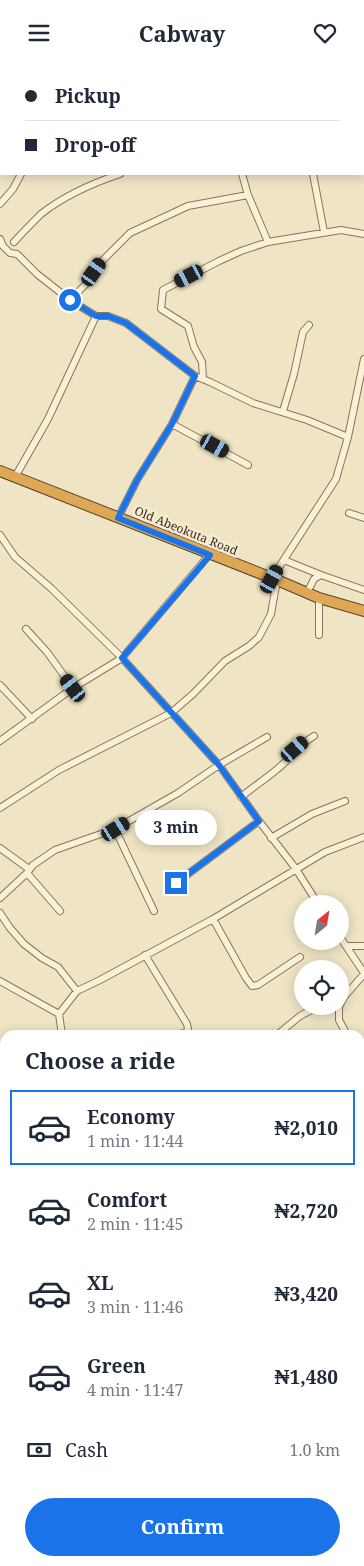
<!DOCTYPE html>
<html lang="en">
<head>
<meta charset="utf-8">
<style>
  body { margin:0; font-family:"Noto Serif",serif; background:#f2f2f3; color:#1f2937; height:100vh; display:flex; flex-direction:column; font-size:19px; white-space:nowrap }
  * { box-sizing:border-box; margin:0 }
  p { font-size:16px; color:#747a83 }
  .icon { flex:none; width:28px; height:28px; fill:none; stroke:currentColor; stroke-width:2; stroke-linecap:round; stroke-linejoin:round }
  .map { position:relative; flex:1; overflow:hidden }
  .drawer { position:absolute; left:0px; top:965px; width:365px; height:536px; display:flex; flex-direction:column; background:#fff; border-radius:15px 15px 0 0; box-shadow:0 2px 12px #0003 }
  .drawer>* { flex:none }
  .guide { position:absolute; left:0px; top:0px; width:365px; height:110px; box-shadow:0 2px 12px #0003; display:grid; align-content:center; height:110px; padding:0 25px; background:#fff }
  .needle { width:32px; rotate:30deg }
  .buttons { position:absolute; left:294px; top:830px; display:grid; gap:10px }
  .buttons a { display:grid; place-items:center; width:55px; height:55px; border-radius:50%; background:#fff; box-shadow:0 2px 12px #0003; font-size:25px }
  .end { position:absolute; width:22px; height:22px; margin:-11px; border:6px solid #1a73e8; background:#fff; box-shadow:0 0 0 2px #fff }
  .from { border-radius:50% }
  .bubble { position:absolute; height:35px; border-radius:18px; background:#fff; box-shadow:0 2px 12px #0003; font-size:16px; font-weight:700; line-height:35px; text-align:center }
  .car { position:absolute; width:15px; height:30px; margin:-15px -8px; border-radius:6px; box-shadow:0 0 4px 1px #0007; background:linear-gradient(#222 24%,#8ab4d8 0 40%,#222 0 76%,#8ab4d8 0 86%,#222 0) }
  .guide b { display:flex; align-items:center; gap:18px; height:48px; font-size:19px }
  .guide b+b { border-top:1px solid #e0e1e3 }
  .guide i { width:12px; height:12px; background:#1f2937 }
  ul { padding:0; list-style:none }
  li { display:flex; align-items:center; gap:15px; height:75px; margin:0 10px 8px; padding:0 15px; border:2px solid transparent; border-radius:0px }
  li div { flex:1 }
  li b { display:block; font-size:19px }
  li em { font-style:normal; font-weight:700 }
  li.active { border-color:#1a73e8 }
  li>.icon { width:45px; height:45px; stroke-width:1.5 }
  h2 { padding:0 25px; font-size:22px; line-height:60px }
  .pay { display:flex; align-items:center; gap:12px; height:55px; padding:0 25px; font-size:19px }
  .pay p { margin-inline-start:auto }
  .button { display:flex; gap:10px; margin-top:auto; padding:10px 25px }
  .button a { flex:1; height:58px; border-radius:30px; background:#1a73e8; color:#fff; font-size:20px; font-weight:700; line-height:58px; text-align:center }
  header { display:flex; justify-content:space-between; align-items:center; height:65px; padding:0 25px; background:#fff; font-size:22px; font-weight:700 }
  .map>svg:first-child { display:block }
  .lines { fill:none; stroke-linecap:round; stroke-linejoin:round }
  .minor-casing { stroke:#8a755a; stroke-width:8 }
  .highway-casing { stroke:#57432f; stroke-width:12 }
  .minor { stroke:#f9f0d8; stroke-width:6 }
  .highway { stroke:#dea755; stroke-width:10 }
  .route { stroke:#1a73e8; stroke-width:6 }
  .labels { text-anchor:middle; stroke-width:5; stroke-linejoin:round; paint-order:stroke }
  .street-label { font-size:12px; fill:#3a2d1e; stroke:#f6edd4 }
</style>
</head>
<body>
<header><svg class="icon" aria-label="menu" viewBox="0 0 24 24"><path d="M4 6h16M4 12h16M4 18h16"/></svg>Cabway<svg class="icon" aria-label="heart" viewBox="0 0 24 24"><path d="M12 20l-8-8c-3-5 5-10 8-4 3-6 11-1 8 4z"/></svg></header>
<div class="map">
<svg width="364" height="1501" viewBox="0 0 364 1501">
  <rect width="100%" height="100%" fill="#efe4c4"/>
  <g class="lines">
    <g class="minor-casing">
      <path id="minor" d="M207 0V1
        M54 1 55 0
        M267 1V0
        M310 1 311 0
        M242 109 248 130 268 177
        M313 109 324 167
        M0 139 13 124 21 109
        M0 174 3 181 10 188 17 189 37 209 70 235 96 251H108L126 258 195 311 210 317 253 338 307 355 348 372
        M14 177C23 167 32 158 41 149 64 131 93 118 120 109
        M70 235 86 219 103 195 130 168 188 141 248 130
        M203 314 202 297 194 282 188 261 161 244 163 225 219 196 241 186 268 177 341 165 364 169
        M283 346 294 309 303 267 309 260
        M172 359 248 400
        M15 412 48 354 96 251
        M349 448 364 453
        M118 453 137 415 172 359 195 311
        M0 470 15 492 52 524 122 593 219 700 259 756 296 804 318 839
        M284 495 321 510
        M272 513 336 414 348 372 364 294
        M307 528 314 514 321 510 364 525
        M319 533V570
        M26 564 47 587 73 623
        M0 620 32 654
        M0 676 73 623 122 593 210 489
        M241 732C254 721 269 712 282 700 293 690 300 679 314 671
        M0 743 59 705 171 648 193 629 225 596 249 581 259 572 271 549 277 515
        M115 764 154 846
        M271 773 312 749 345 736
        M0 783 29 804
        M27 808 60 846
        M176 818 259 756
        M0 833 27 808 33 800 55 785 115 764 178 728 219 700 267 672
        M0 848 10 863 24 879 42 893 58 902 77 926
        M213 854 246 913 252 921 258 920 300 892
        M340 872 364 908
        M346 881H364
        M145 890 187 959 188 964 187 967 176 970
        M0 916 59 949
        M340 940 344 932 364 909
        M339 941V955L347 970
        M62 970 59 949 77 926 100 915 213 854 325 787 364 772
        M277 970 300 951 319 941
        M360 1029 364 1032
        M0 1042H5
        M0 1103 5 1104
        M0 1185 5 1190
        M0 1284 5 1287
        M360 1295 364 1299
        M0 1361 5 1359
        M360 1441 364 1440
        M0 1461 5 1469
        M102 1496 104 1501
        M296 1496 300 1501
        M2 1501 14 1496
        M286 1501 289 1496"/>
    </g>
    <g class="highway-casing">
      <path id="highway" d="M0 406 277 515 319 533 364 546"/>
    </g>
    <use href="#minor" class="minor"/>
    <use href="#highway" class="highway"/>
  </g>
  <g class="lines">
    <path class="route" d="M70 235 96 251H108L126 258 195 311 172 359 137 415 118 453 210 490 122 593 219 700 259 756 176 818"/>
  </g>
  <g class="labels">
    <g class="street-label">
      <text transform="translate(186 466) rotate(22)" y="4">Old Abeokuta Road</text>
    </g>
  </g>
</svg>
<div class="buttons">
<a><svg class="needle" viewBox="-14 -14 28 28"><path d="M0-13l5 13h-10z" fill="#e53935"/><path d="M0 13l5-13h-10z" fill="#747a83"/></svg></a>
<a><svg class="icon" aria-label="locate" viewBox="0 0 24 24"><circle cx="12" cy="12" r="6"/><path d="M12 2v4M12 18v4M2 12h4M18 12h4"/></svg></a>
</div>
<i class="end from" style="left:70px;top:235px"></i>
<i class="end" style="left:176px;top:818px"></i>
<div class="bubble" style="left:135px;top:745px;width:82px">3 min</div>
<i class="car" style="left:94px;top:207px;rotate:35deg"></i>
<i class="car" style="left:189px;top:211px;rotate:243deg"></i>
<i class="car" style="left:215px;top:381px;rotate:119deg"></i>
<i class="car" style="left:272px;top:514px;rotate:29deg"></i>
<i class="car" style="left:73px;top:623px;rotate:323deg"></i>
<i class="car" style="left:295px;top:684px;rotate:49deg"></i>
<i class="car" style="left:116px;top:764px;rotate:58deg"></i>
<div class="guide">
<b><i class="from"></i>Pickup</b>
<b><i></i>Drop-off</b>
</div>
<section class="drawer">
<h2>Choose a ride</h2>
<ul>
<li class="active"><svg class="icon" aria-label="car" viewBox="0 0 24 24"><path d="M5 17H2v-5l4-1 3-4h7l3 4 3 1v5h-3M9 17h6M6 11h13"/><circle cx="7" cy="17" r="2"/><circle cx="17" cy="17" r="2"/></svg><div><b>Economy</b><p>1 min · 11:44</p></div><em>₦2,010</em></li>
<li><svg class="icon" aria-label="car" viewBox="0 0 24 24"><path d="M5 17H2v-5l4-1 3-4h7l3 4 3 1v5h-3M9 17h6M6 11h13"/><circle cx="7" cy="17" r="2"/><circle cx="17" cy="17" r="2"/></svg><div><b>Comfort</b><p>2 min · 11:45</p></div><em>₦2,720</em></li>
<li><svg class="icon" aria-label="car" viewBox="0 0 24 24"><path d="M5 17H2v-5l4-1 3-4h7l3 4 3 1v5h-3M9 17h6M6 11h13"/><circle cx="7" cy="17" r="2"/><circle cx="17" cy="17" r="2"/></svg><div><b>XL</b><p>3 min · 11:46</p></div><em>₦3,420</em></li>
<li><svg class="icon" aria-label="car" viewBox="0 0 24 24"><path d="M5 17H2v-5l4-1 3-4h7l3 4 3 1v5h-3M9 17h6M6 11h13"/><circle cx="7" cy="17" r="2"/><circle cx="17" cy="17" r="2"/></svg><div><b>Green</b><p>4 min · 11:47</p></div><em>₦1,480</em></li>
</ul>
<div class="pay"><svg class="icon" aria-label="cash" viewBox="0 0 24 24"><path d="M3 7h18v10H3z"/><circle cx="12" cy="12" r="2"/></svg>Cash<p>1.0 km</p></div>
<div class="button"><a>Confirm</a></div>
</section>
</div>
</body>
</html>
